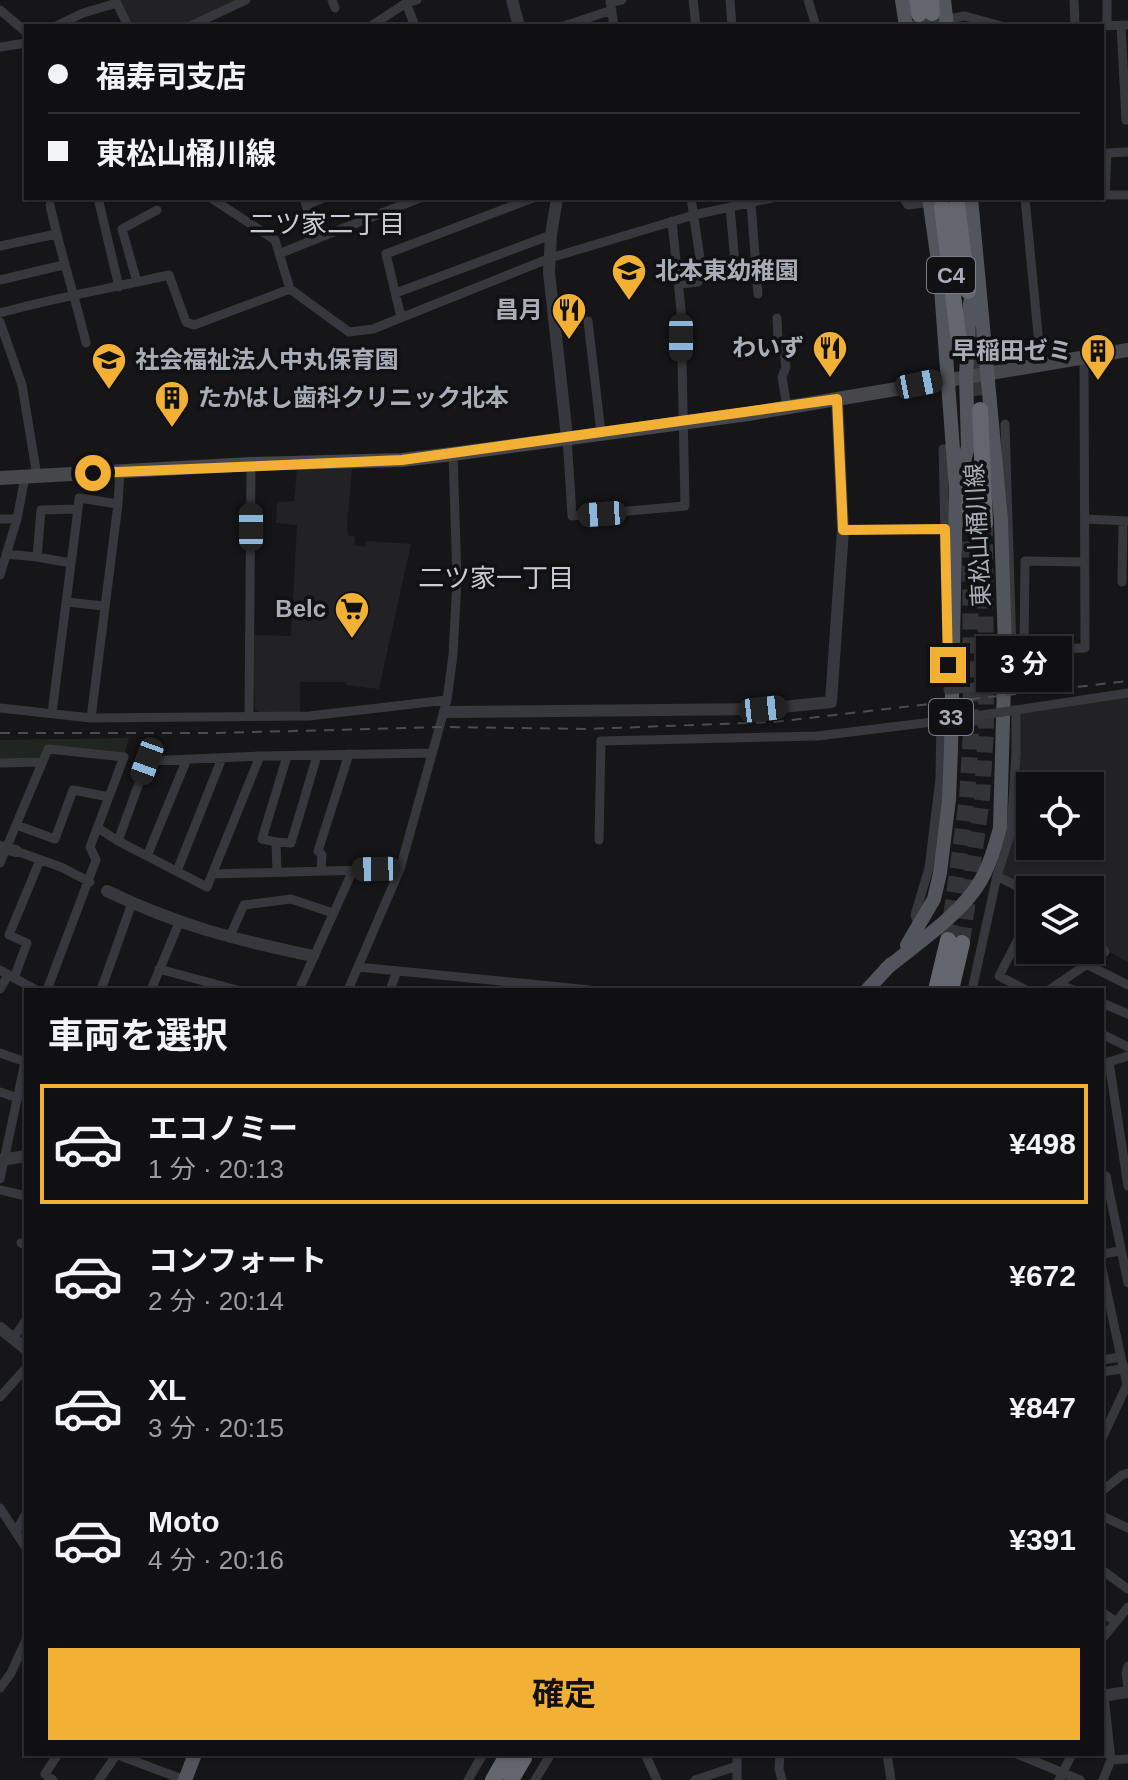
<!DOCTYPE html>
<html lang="ja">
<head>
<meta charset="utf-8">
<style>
  body { margin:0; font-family:Arial,"Noto Sans JP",sans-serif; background:#1e1e20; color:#f1f3f6; height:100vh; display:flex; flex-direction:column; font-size:30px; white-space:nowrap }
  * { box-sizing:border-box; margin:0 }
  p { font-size:26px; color:#9c9d9f }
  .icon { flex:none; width:44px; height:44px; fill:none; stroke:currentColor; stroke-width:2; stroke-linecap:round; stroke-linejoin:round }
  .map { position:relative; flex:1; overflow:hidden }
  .sheet { position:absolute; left:24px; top:988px; width:1080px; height:768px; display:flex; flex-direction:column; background:#101012; border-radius:0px; box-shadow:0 2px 6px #0004,0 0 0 2px #303032 }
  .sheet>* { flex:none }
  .banner { position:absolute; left:24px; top:24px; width:1080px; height:176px; border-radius:0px; box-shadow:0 2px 6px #0004,0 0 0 2px #303032; display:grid; align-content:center; height:176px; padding:0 24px; background:#101012 }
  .tools { position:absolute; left:1016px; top:772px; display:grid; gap:16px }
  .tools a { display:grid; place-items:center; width:88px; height:88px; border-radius:0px; background:#101012; box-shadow:0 2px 6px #0004,0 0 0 2px #303032; font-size:40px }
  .end { position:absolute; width:36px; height:36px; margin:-18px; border:10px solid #f2b134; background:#111; box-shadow:0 0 0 4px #111 }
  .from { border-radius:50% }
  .bubble { position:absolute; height:56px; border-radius:0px; background:#101012; box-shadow:0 2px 6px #0004,0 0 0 2px #303032; font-size:26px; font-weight:700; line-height:56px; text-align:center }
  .car { position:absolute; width:24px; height:48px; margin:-24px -12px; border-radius:10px; box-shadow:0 0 6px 2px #0007; background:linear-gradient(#222 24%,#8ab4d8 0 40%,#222 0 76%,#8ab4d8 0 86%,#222 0) }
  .banner b { display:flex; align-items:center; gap:28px; height:76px; font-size:30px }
  .banner b+b { border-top:2px solid #303032 }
  .banner i { width:20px; height:20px; background:#f1f3f6 }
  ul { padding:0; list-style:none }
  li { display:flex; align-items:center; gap:24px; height:120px; margin:0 16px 12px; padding:0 8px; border:4px solid transparent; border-radius:0px }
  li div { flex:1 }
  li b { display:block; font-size:30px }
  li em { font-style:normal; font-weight:700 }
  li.on { border-color:#f2b134 }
  li>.icon { width:72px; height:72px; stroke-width:1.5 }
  h2 { padding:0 24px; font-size:36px; line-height:96px }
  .cta { display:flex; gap:16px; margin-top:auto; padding:16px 24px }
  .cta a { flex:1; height:92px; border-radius:0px; background:#f2b134; color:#111; font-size:32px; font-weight:700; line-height:92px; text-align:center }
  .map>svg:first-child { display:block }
  .built { fill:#222225; fill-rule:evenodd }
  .green { fill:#1e261f }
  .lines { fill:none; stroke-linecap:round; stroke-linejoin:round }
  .motorway-tunnel { stroke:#333438; stroke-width:16; stroke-dasharray:16 8; stroke-linecap:butt }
  .minor { stroke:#37383d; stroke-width:9 }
  .tertiary { stroke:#37383d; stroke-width:12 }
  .secondary { stroke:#45474d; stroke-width:14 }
  .primary { stroke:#53555c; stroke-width:14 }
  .motorway { stroke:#63666e; stroke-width:16 }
  .rail { stroke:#4a4c52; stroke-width:2; stroke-dasharray:10 8; stroke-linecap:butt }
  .minor-bridge { stroke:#37383d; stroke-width:9 }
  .route { stroke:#f2b134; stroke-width:10 }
  .labels { text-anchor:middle; stroke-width:7; stroke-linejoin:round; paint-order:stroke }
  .shield { fill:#111113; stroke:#7b7e86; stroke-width:2 }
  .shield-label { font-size:22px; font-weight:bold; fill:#a8adb8 }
  .poi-label { font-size:24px; font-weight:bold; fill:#a8adb8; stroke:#111113; text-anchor:end }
  .street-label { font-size:24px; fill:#a8adb8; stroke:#111113 }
  .neighbourhood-label { font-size:26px; fill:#c9ccd4; stroke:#111113 }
</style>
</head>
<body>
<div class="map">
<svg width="1128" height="1780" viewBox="0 0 1128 1780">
  <rect width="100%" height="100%" fill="#161618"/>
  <path class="built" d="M121 0H236L180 26H133Z
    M352 469 347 526 348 535 355 537 354 545 365 547 366 541 411 544 379 689 346 685V682H300V712H259L255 710 253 635 291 636 297 525 276 523 277 502 294 501 297 470Z
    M1128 695V962L1109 952 1090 924V890H1033L999 872 1011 843 1020 798 1016 710ZM1030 786H1090V846H1030Z"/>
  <path class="green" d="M129 738 124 756 43 749 37 763 0 762V740Z"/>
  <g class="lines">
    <path class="motorway-tunnel" d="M972 332 980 410
      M948 940 967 798 971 731 970 523
      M962 943 982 798 986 729 985 523"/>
    <path class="minor" d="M332 0 335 8
      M610 0 614 26
      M693 0 696 26
      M730 0 732 26
      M808 0 816 26
      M1074 0 1075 26
      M1107 0V25
      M406 3 415 26
      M610 3 622 0
      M0 10 26 32
      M1121 25 1126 120H1128
      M56 26 83 13 117 3 128 26
      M190 26 246 0
      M371 26 406 3 417 0
      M564 26 612 10
      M906 26 965 16 1001 26
      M1101 26 1128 25
      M0 47 26 43
      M1102 195H1128
      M1105 195 1107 153 1128 152
      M98 198 119 287
      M211 198 275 240 290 289 349 332 373 329 550 258 694 215 772 198
      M304 198 316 239 420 198
      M691 198 700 258
      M903 198 908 205 964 198
      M1025 198 1041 365
      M751 203 758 294
      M50 205C60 252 75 296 86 343
      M306 205 323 198
      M730 207 736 274
      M0 246 56 234
      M279 254 316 239
      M0 280 63 265
      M137 282 122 229 157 210
      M679 284 698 282
      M396 293 551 235
      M0 313C56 297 113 288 169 275L186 322 194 325 290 289
      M401 317 386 254 533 198
      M777 318 778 339 783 343 786 367 782 377 787 407
      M588 321 601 433
      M0 322 22 385 37 476
      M1084 357 1085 648 1024 650 1025 561 1084 562
      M1005 424 1013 683
      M567 437 572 516 685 506 681 310 672 221
      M78 509 79 498 118 504
      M0 519H17L25 477
      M1085 519 1128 521
      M843 530 945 529
      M6 554 37 557
      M0 575 17 519
      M1122 582 1123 521
      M67 602 104 606
      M947 618 943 449H952
      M0 708 91 718 309 716 447 700
      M52 713 78 509 41 510 37 557 71 563
      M249 716 251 464
      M91 718 118 504 120 471
      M0 763 42 762
      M16 825 55 839 73 790 109 797
      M98 828 118 841 207 887 260 756
      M599 840 601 741 817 736 941 721 940 779 929 868 915 915 919 926
      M118 841 147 761 260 756 431 753
      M276 842 291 843 317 756
      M16 851 61 867 90 882
      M147 856 187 759
      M0 863 48 749 124 757 90 847 96 860 47 990
      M177 871 222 758
      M321 871 322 855 318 851 349 754
      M277 872 276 842 262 839 287 756
      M213 874 400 869
      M997 876 1030 893
      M229 938 244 905 291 899 333 913
      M1065 950 1086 964 1128 985
      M358 967 590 990
      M159 969 237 990
      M0 970 36 990
      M14 978 27 943 9 935 40 860
      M1058 984 1073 990
      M0 989 8 975
      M101 990 132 903
      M151 990 179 923
      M299 990 353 870
      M348 990 400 869 447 700 453 655 457 580 453 454
      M390 990 397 971
      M972 990 997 876 1011 832 1016 754V710L1128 693
      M1026 990 999 976 1024 928 1030 931
      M1049 990 1105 952 1090 929
      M1102 1003 1128 1014
      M1102 1034 1128 1047
      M0 1053 26 1062
      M1109 1062 1128 1186
      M1102 1064 1128 1056
      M0 1092 18 1098
      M1106 1176 1128 1283
      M0 1179 25 1062
      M0 1190 26 1196
      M21 1243 26 1245
      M1102 1254 1120 1251
      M1102 1269 1127 1385 1102 1438
      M13 1339 26 1320
      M1102 1360 1121 1357
      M1102 1372 1128 1368
      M0 1397 26 1368
      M1102 1491 1122 1475 1128 1473
      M0 1508 26 1548
      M1102 1516 1128 1528
      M16 1532 26 1513
      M1102 1570 1128 1589
      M1102 1612 1116 1622
      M1102 1639 1128 1607
      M1128 1666 1126 1673 1128 1688
      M0 1688 11 1673 26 1640
      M120 1754 123 1757 185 1780
      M645 1754 657 1780
      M780 1754 779 1769 782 1780
      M887 1754 891 1780
      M1017 1754 1080 1780
      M1111 1760 1128 1759
      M53 1780 45 1774 58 1754
      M99 1780 117 1754
      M468 1780 483 1754
      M535 1780 551 1754
      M695 1780 737 1766
      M737 1780V1754
      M1059 1780 1072 1754
      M1103 1780 1111 1760 1104 1696"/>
    <path class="tertiary" d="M512 0 519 26
      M557 198 551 235 549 272 567 437
      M445 712 763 709 831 702 843 530 837 399
      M0 847 16 851
      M107 891C179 926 237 940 313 956
      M0 1160 26 1156
      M0 1328 26 1349
      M1102 1696 1128 1692"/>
    <path class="secondary" d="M0 478 251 464 402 460 453 454 748 414 1128 350"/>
    <path class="primary" d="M902 0 906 26
      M944 0 947 26
      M958 482 968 447 966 376 970 303 975 285
      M907 945 934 899 940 873 949 799 951 749 956 490 940 275 929 198
      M886 969C916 944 962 914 981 880 990 864 995 846 1000 828L1005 646 1001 521 971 198
      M867 990 891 964
      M185 1780 195 1754"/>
    <path class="motorway" d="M917 0 919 14
      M931 0 932 13
      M957 204 968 291
      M942 207 959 343
      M980 410 985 523
      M969 471 970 523
      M936 990 948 940
      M951 990 962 943
      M493 1780 508 1754
      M511 1780 524 1758"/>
    <path class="rail" d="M0 733H218L442 727 587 729 774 722 1128 681"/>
    <path class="minor-bridge" d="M948 690 1013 683
      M941 721 1016 710"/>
  </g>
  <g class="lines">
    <path class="route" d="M93 473 402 460 837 399 843 530 945 529 948 665"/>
  </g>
  <defs>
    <g id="school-pin" transform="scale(1.8)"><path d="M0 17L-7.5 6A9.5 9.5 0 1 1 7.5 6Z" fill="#f2b134" stroke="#111113"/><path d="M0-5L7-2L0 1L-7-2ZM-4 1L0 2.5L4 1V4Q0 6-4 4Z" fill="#111"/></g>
    <g id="restaurant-pin" transform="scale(1.8)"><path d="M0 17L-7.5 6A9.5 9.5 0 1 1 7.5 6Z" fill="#f2b134" stroke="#111113"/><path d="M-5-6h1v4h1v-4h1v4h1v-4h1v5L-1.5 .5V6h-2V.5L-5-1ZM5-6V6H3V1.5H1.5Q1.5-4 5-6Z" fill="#111"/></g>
    <g id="building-pin" transform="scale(1.8)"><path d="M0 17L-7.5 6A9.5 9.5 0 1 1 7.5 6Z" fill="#f2b134" stroke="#111113"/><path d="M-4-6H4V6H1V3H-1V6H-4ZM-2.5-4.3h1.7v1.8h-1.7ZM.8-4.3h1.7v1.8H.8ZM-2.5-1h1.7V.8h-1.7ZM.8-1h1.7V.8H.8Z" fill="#111"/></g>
    <g id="supermarket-pin" transform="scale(1.8)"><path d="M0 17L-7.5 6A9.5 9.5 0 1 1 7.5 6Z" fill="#f2b134" stroke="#111113"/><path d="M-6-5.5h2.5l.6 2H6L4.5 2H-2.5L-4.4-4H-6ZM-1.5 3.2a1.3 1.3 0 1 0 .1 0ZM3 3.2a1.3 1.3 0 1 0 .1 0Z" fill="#111"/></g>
  </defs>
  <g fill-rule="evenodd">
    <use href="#school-pin" x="629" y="271"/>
    <use href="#restaurant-pin" x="569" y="310"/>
    <use href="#restaurant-pin" x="830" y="348"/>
    <use href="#building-pin" x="1098" y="351"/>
    <use href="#school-pin" x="109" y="360"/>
    <use href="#building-pin" x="172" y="398"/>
    <use href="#supermarket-pin" x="352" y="609"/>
  </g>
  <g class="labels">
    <g class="shield">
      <rect x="927" y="257" width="48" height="36" rx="6"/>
      <rect x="929" y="699" width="44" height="36" rx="6"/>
    </g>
    <g class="shield-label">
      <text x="951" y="283">C4</text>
      <text x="951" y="725">33</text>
    </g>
    <g class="poi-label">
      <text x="655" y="279" text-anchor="start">北本東幼稚園</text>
      <text x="543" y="318">昌月</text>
      <text x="804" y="356">わいず</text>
      <text x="1072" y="359">早稲田ゼミ</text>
      <text x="135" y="368" text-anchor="start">社会福祉法人中丸保育園</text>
      <text x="198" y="406" text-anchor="start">たかはし歯科クリニック北本</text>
      <text x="326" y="617">Belc</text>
    </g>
    <g class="street-label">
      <text transform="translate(978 535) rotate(-93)" y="8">東松山桶川線</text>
    </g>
    <g class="neighbourhood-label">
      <text x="327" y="233">二ツ家二丁目</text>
      <text x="496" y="587">二ツ家一丁目</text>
    </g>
  </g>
</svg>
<div class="tools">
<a><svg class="icon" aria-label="locate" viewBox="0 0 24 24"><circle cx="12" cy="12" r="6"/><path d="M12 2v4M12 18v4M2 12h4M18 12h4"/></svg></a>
<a><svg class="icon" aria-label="layers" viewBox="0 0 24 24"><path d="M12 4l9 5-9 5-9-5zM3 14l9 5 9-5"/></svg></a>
</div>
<i class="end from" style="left:93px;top:473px"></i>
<i class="end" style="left:948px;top:665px"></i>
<div class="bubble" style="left:976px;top:636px;width:96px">3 分</div>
<i class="car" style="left:681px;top:338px;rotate:180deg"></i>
<i class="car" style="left:919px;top:384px;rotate:79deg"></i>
<i class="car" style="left:602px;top:514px;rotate:266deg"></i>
<i class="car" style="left:251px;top:527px;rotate:0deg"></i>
<i class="car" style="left:763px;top:709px;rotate:84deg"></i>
<i class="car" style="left:147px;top:761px;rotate:200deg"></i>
<i class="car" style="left:376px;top:869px;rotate:269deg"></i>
<div class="banner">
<b><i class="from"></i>福寿司支店</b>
<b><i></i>東松山桶川線</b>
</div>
<section class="sheet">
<h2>車両を選択</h2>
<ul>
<li class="on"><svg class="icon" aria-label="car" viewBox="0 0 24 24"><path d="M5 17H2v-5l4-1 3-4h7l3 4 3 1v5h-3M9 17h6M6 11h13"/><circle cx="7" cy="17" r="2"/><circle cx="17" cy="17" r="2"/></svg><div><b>エコノミー</b><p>1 分 · 20:13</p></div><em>¥498</em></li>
<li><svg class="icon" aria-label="car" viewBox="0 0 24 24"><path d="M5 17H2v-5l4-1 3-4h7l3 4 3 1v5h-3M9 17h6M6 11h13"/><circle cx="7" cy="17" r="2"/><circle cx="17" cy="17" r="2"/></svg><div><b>コンフォート</b><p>2 分 · 20:14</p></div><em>¥672</em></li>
<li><svg class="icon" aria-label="car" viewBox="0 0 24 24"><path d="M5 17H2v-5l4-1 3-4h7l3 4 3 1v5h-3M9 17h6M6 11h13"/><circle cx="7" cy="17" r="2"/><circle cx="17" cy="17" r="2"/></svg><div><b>XL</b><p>3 分 · 20:15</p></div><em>¥847</em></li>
<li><svg class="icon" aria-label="car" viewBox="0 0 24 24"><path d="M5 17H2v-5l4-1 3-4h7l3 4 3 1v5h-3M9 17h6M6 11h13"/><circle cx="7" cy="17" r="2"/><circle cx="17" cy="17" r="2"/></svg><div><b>Moto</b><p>4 分 · 20:16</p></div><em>¥391</em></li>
</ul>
<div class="cta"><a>確定</a></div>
</section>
</div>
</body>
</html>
